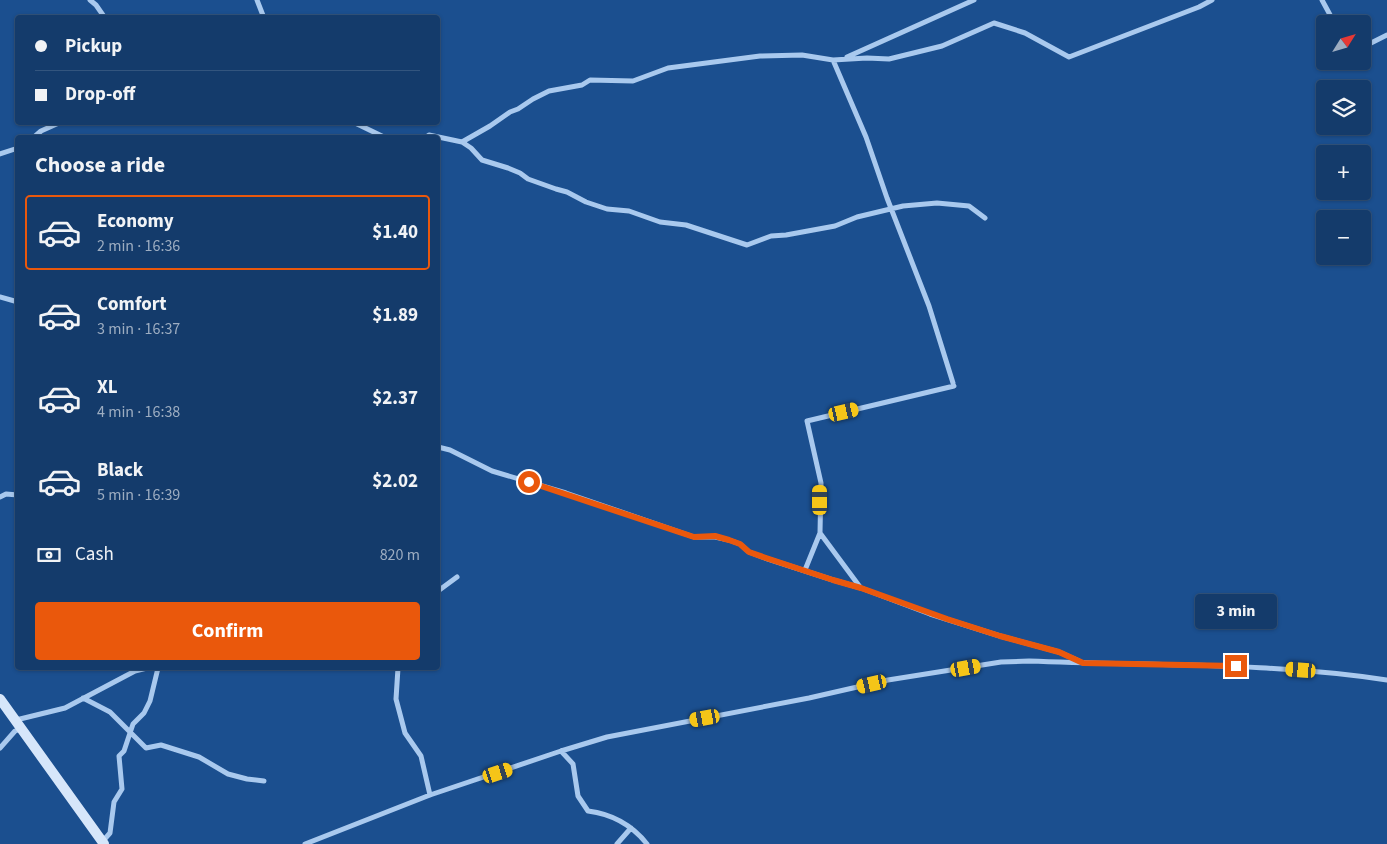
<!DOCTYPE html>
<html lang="en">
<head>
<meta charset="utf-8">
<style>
  body { margin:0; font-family:"Source Sans 3",sans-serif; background:#1d4271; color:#f1f3f6; height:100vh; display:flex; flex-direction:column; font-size:19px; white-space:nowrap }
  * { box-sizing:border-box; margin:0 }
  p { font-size:16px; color:#9dadc1 }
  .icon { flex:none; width:28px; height:28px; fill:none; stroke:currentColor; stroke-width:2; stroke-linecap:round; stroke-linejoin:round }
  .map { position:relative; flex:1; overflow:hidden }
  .panel { position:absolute; left:15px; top:135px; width:425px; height:535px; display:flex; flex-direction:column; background:#143b6b; border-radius:5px; box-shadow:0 1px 4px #0004,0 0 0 1px #33557e }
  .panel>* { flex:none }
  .hud { position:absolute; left:15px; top:15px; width:425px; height:110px; border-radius:5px; box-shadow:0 1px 4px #0004,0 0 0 1px #33557e; display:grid; align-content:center; height:110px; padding:0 20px; background:#143b6b }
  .needle { width:32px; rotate:53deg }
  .fabs { position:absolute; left:1316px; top:15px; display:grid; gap:10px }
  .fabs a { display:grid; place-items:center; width:55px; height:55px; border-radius:5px; background:#143b6b; box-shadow:0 1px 4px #0004,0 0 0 1px #33557e; font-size:25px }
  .end { position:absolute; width:22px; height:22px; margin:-11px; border:6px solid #ea580c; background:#fff; box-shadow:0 0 0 2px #fff }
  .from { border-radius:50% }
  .bubble { position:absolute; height:35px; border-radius:5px; background:#143b6b; box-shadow:0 1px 4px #0004,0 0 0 1px #33557e; font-size:16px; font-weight:700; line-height:35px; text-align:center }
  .car { position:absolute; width:15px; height:30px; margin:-15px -8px; border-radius:6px; box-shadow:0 0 4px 1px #0007; background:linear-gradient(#f5c518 24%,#345 0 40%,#f5c518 0 76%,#345 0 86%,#f5c518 0) }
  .hud b { display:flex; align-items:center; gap:18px; height:48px; font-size:19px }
  .hud b+b { border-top:1px solid #33557e }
  .hud i { width:12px; height:12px; background:#f1f3f6 }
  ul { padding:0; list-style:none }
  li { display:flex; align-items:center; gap:15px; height:75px; margin:0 10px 8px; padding:0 10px; border:2px solid transparent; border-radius:5px }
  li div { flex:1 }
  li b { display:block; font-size:19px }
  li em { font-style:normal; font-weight:700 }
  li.selected { border-color:#ea580c }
  li>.icon { width:45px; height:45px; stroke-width:1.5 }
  h2 { padding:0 20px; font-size:22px; line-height:60px }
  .pay { display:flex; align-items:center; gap:12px; height:55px; padding:0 20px; font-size:19px }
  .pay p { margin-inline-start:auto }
  .action { display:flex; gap:10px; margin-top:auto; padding:10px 20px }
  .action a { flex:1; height:58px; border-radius:5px; background:#ea580c; color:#fff; font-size:20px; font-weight:700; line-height:58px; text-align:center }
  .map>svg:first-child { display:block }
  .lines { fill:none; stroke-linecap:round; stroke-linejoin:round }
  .street { stroke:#a9c9ee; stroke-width:5 }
  .secondary { stroke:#d6e6fa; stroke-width:10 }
  .route { stroke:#ea580c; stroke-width:6 }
</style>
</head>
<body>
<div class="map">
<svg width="1387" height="844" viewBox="0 0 1387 844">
  <rect width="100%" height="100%" fill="#1b4f8f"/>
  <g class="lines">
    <path class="street" d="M90 0 96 5 105 18
      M257 0 264 18
      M1322 0 1335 24
      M1362 44 1367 45 1387 35
      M847 57 974 0
      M833 60 866 137 887 198 929 306 953 383
      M353 122 386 138
      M33 138 41 131 61 122
      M425 138 429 135 462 142 490 126 510 112 518 109 533 99 549 91 582 85 590 80 633 81 668 68 760 56 802 55 833 60 867 58 889 59 942 46 994 23 1025 33 1069 57 1199 7 1212 0
      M462 142 471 148 482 160 508 168 520 173 528 179 556 189 567 192 586 202 607 209 629 211 660 222 686 225 747 245 771 236 786 235 835 226 857 217 903 206 937 203 969 206 985 218
      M0 154 18 148
      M0 297 18 302
      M438 447 450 450 492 471 566 493 694 537H715L729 540 740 544 749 552 765 558 833 580 861 588 930 614 1000 636 1059 652 1079 661
      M0 497 6 494 18 495
      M805 570 820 533
      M860 587 820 533 821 483 807 421 954 386
      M438 591 457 577
      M398 668 396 699 405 733 421 756 430 795
      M83 698 110 712 146 748 161 745 199 757 228 774 247 779 264 781
      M16 720 65 708 135 671 147 668
      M0 748 15 731 21 729
      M561 751 573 764 578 796 588 811C612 814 632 825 647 844
      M102 842 110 833 114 802 122 789 119 756 124 751 133 724 144 713 150 701 158 668
      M305 844 430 795 561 751 607 737 809 698 888 680 1001 662 1029 661C1149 666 1268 662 1387 680
      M617 844 631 828"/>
    <path class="secondary" d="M0 699 104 844"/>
  </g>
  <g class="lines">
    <path class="route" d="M529 482 694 537 715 536 729 540 740 544 749 552 766 558 833 580 861 588 947 619 1000 636 1059 652 1083 663 1236 666"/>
  </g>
</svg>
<div class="fabs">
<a><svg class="needle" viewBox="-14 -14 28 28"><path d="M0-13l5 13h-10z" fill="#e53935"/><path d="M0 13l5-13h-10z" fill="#9dadc1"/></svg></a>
<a><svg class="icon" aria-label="layers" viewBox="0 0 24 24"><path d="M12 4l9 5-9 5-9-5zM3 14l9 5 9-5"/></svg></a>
<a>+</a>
<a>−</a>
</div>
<i class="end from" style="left:529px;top:482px"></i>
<i class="end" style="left:1236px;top:666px"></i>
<div class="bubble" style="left:1195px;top:594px;width:82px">3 min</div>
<i class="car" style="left:844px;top:412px;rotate:77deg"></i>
<i class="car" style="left:820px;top:500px;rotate:0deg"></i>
<i class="car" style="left:966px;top:668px;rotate:80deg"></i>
<i class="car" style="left:1301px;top:670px;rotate:274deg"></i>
<i class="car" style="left:872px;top:684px;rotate:257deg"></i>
<i class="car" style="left:705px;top:718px;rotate:260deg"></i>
<i class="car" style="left:498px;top:773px;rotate:72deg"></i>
<div class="hud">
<b><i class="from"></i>Pickup</b>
<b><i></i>Drop-off</b>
</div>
<section class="panel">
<h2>Choose a ride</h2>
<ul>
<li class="selected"><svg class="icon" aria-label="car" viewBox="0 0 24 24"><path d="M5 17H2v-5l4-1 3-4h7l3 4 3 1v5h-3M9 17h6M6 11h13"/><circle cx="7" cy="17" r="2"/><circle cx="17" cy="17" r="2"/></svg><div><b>Economy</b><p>2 min · 16:36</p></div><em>$1.40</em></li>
<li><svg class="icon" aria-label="car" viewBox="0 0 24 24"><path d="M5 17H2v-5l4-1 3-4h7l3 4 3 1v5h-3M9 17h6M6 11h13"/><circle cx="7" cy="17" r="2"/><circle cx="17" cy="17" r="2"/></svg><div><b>Comfort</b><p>3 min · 16:37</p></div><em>$1.89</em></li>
<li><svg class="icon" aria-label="car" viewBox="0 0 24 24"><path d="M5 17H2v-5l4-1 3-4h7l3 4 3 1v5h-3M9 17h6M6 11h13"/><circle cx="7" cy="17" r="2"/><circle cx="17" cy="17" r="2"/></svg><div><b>XL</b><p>4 min · 16:38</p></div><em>$2.37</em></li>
<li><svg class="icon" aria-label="car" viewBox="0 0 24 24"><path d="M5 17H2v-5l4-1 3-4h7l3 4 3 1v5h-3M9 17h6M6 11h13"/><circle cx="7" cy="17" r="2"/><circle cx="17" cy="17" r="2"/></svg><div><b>Black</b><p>5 min · 16:39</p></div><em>$2.02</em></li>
</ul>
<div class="pay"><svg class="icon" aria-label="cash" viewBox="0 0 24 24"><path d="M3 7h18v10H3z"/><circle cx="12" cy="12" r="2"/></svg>Cash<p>820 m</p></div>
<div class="action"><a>Confirm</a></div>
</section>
</div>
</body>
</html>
